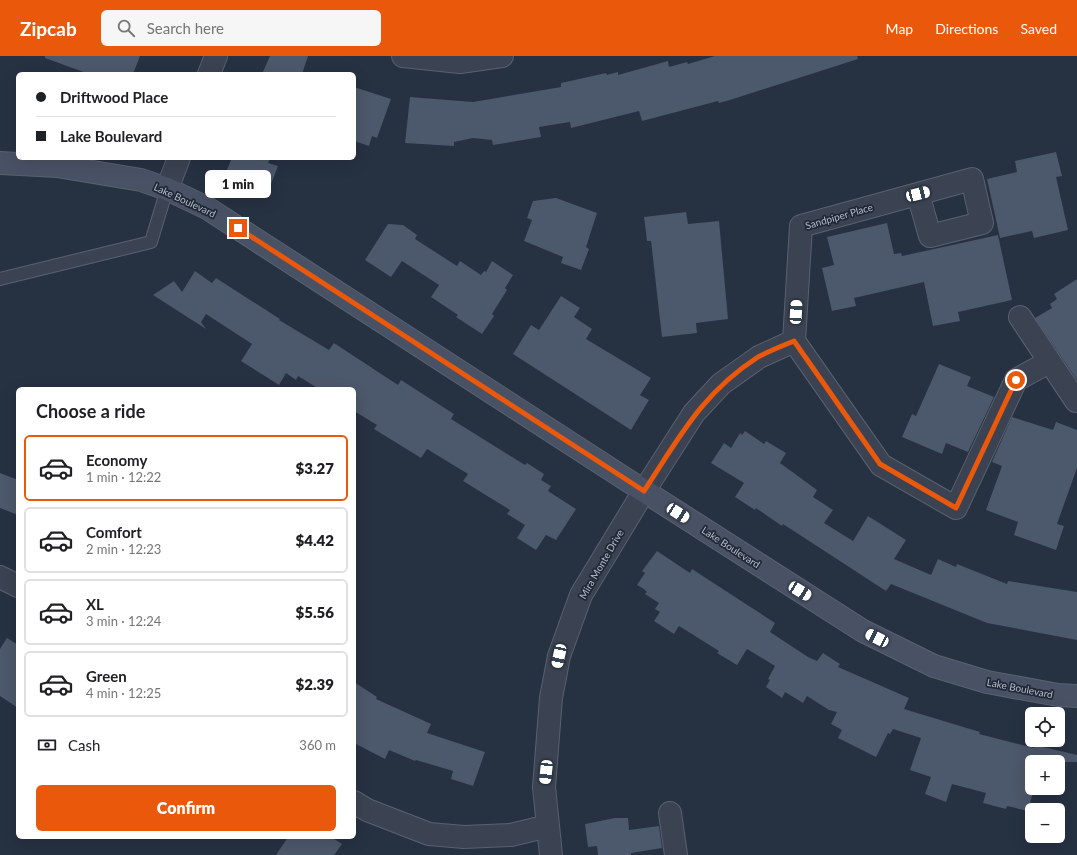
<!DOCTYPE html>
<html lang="en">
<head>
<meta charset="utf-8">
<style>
  body { margin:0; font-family:Lato,sans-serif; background:#f6f6f6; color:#202124; height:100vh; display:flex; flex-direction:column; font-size:15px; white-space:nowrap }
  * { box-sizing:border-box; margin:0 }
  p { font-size:13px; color:#757577 }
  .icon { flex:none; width:22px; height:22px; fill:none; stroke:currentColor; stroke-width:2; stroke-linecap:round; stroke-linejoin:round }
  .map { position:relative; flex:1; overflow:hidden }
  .details { position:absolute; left:16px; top:331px; width:340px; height:452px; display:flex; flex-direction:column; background:#fff; border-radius:6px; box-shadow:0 4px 16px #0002 }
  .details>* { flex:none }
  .top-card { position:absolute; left:16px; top:16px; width:340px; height:88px; border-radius:6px; box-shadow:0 4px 16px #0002; display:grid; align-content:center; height:88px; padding:0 20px; background:#fff }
  .tools { position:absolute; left:1025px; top:651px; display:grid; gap:8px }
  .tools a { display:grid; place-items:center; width:40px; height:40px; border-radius:6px; background:#fff; box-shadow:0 4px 16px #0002; font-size:20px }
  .end { position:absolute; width:18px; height:18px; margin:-9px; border:5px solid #ea580c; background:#fff; box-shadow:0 0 0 2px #fff }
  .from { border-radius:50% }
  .bubble { position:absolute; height:28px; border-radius:6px; background:#fff; box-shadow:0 4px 16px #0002; font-size:13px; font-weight:800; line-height:28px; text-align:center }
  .car { position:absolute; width:12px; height:24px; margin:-12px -6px; border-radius:5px; box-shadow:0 0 3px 1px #0007; background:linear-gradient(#fff 24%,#345 0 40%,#fff 0 76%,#345 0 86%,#fff 0) }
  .top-card b { display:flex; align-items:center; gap:14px; height:38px; font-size:15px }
  .top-card b+b { border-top:1px solid #e0e0e0 }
  .top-card i { width:10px; height:10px; background:#202124 }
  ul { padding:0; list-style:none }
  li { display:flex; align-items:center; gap:12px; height:66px; margin:0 8px 6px; padding:0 12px; border:2px solid #e0e0e0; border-radius:6px }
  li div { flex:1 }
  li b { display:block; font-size:15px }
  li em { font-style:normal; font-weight:800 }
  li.selected { border-color:#ea580c }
  li>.icon { width:36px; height:36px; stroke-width:1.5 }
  h2 { padding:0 20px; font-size:18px; line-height:48px }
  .pay { display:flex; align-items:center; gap:10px; height:44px; padding:0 20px; font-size:15px }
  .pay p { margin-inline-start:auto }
  .primary-button { display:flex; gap:8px; margin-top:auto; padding:8px 20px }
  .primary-button a { flex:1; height:46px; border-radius:6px; background:#ea580c; color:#fff; font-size:16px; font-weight:800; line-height:46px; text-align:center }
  header { display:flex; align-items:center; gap:24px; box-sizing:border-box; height:56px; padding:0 20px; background:#ea580c; color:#fff }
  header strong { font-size:19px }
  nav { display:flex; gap:22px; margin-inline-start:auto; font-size:14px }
  .search { width:280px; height:36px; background:#f6f6f6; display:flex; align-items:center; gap:10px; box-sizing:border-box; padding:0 14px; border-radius:6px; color:#757577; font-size:15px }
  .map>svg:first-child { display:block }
  .building { fill:#4c586b }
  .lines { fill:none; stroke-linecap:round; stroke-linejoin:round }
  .lane-casing { stroke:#59616f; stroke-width:14 }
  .street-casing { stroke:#59616f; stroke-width:24 }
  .secondary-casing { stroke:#59616f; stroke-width:24 }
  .lane { stroke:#3b4352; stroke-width:12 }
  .street { stroke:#3b4352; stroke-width:22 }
  .secondary { stroke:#495265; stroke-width:22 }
  .route { stroke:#ea580c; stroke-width:5 }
  .labels { text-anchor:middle; stroke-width:3.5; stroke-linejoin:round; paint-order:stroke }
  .street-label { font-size:10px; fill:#b8bfcc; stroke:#1f2837 }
</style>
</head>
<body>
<header>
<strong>Zipcab</strong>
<div class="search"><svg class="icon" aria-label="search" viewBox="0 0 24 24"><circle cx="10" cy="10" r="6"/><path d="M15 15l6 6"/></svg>Search here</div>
<nav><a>Map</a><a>Directions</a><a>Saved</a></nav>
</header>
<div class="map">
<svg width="1077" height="799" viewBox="0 0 1077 799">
  <rect width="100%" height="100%" fill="#263142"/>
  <path class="building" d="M45 0H140L133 18H89L45 2Z
    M270 0H308L302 18H262Z
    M715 0H857L858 3 730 44 719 47 718 45 642 65 639 55 571 72 570 66 539 71 541 81 493 89 492 84 473 82 454 86V90L405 87 410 41 473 46 561 31V27L606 17 607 19 618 16V19L668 5 669 11 687 6 688 8Z
    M354 31 391 43 377 82 372 80 369 90 354 85Z
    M1056 96 1062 120 1056 121 1068 174 1034 182 1032 175 1000 182 987 123 1017 116 1015 105Z
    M232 102H270L268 107 278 110 271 128 262 125 260 128 226 116Z
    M556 142 597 157 586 191 589 193 581 214 561 207 563 201 524 185 532 164 527 162 533 145Z
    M686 156 688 168 719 165 728 263 696 267 697 277 662 281 651 185H647L644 161Z
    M887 167 894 198 901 197 902 200 998 179 1012 244 958 256 960 265 933 270 924 226 854 242 856 250 832 255 822 212 834 209 827 181Z
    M388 168 403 169 417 179 415 183 457 210 460 205 481 219 484 215 486 216 492 205 513 219 505 232 507 234 492 258 494 260 482 278 456 261 458 259 431 241 439 229 402 205 391 221 365 204Z
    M195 215 212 227 216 222 280 263 279 264 329 294 334 287 398 329 401 324 454 358 451 363 525 409 527 407 544 418 541 424 551 430 548 435 576 453 556 484 546 479 536 494 517 482 525 469 507 458 510 454 463 425 468 418 427 393 421 402 374 373 377 369 354 355V333H319L298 320 296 324 286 317 279 329 241 305 252 288 206 258 201 266 206 273 153 239 174 225 182 236Z
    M1077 223V324L1035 262 1052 252 1050 248 1057 243 1054 238Z
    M561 240 580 252 574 261 592 273 586 283 651 322 640 339 649 344 631 374 513 298 531 269 539 274Z
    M939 308 971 321 967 330 994 341 968 396 946 387 942 398 902 381 912 358 916 360Z
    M1012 361 1053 374 1056 366 1077 374V412L1057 468 1064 470 1056 494 1014 479 1018 466 986 454 1002 410 992 406Z
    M745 375 764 388 766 385 786 397 780 407 817 434 813 441 833 454 824 467 853 485 868 460 906 484 894 503 931 519 938 503 956 511 957 508 1007 528 1008 525 1077 536V584L987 567 891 528 886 535 783 468 782 470 756 452 755 454 735 441 744 427 711 407 724 387 731 392 740 377 742 379Z
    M0 417 18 424V459L0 452Z
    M657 495 690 517 692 513 775 567 770 576 808 601 817 605 823 597 840 608 838 611 909 642 904 653 980 676 979 678 1034 692 1035 689 1077 699V706H1032V732H1034L1028 755 1007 750 1006 753 983 747 986 737 952 728 946 746 925 738 931 721 910 714 921 682 893 673 890 678 888 677 876 701 838 682 842 674 831 668 837 656 829 654 807 640 803 647 785 636 782 642 766 631 770 624 768 623 775 610 747 593 737 609 717 597 719 595 679 570 674 578 654 565 660 556 655 553 659 547 645 538 647 536 644 533 637 529 645 517 642 515Z
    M7 582 18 589V652L0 640V593Z
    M354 626 377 641 376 643 431 668 427 677 485 696 473 730 451 723 453 715 416 704 415 705 389 694 385 703 354 687Z
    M615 762H628L629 774 659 770 662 792 631 797V799H598L597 790 588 791 585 768Z
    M288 781H331L342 788 334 799H276Z"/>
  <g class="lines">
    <g class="lane-casing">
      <path id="lane" d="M0 223 151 186 167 133"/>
    </g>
    <g class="street-casing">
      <path id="street" d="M403 0 460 6 502 0
        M209 18 216 0
        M167 133 179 102
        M1020 261 1076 345
        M794 285 801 170 972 123 982 167 930 180 918 138
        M794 285 881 409 956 452 1016 324 1049 306
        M0 521 18 530
        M354 746 367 754 429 778 464 781 511 779 548 770
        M670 757 676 799
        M551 799 544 731 551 642 559 600 581 539 644 435 694 357 721 328 759 301 794 285"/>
    </g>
    <g class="secondary-casing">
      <path id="secondary" d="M0 107 57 110 141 124 167 133 207 152 644 435 863 575 934 610 987 626 1058 639 1077 640"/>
    </g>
    <use href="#lane" class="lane"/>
    <use href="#street" class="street"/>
    <use href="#secondary" class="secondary"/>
  </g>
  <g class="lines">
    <path class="route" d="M238 172 644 435C679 382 702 337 758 301 769 295 782 290 794 285L880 408 956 452 1016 324"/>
  </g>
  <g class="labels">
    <g class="street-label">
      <text transform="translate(185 144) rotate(25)" y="4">Lake Boulevard</text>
      <text transform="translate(839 160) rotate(-16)" y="4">Sandpiper Place</text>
      <text transform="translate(731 491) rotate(33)" y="4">Lake Boulevard</text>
      <text transform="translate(601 508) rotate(-60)" y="4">Mira Monte Drive</text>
      <text transform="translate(1020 632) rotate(11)" y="4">Lake Boulevard</text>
    </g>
  </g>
</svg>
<div class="tools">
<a><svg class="icon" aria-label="locate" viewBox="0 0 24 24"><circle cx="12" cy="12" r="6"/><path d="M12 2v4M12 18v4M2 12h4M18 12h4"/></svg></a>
<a>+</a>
<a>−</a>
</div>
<i class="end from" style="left:1016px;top:324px"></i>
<i class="end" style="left:238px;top:172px"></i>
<div class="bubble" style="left:205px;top:114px;width:66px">1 min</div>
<i class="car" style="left:918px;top:138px;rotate:75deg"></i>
<i class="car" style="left:796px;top:256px;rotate:3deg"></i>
<i class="car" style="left:678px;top:457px;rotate:123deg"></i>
<i class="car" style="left:800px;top:535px;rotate:122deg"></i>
<i class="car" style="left:877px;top:582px;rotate:297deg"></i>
<i class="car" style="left:559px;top:600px;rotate:192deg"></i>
<i class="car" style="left:546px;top:716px;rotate:186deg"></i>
<div class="top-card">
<b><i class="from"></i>Driftwood Place</b>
<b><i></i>Lake Boulevard</b>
</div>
<section class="details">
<h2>Choose a ride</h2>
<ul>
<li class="selected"><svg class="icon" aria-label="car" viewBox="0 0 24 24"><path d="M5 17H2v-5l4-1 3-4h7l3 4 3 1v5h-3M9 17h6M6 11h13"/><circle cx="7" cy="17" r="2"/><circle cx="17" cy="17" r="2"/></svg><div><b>Economy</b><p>1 min · 12:22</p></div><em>$3.27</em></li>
<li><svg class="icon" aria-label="car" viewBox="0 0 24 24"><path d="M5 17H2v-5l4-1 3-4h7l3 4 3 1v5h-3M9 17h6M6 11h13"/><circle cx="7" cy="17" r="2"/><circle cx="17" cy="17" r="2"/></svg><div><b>Comfort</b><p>2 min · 12:23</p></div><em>$4.42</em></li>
<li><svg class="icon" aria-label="car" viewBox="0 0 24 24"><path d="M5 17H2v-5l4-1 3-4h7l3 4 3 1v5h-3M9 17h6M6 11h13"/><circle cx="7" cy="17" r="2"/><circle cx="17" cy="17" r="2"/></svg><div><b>XL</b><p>3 min · 12:24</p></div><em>$5.56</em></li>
<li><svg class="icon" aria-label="car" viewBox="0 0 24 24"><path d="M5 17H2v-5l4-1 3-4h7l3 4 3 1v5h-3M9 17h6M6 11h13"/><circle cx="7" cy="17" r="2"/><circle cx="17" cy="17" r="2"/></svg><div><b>Green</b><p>4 min · 12:25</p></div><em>$2.39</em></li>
</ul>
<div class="pay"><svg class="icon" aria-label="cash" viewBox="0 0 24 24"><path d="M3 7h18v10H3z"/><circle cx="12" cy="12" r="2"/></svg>Cash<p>360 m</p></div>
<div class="primary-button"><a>Confirm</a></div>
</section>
</div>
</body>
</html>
